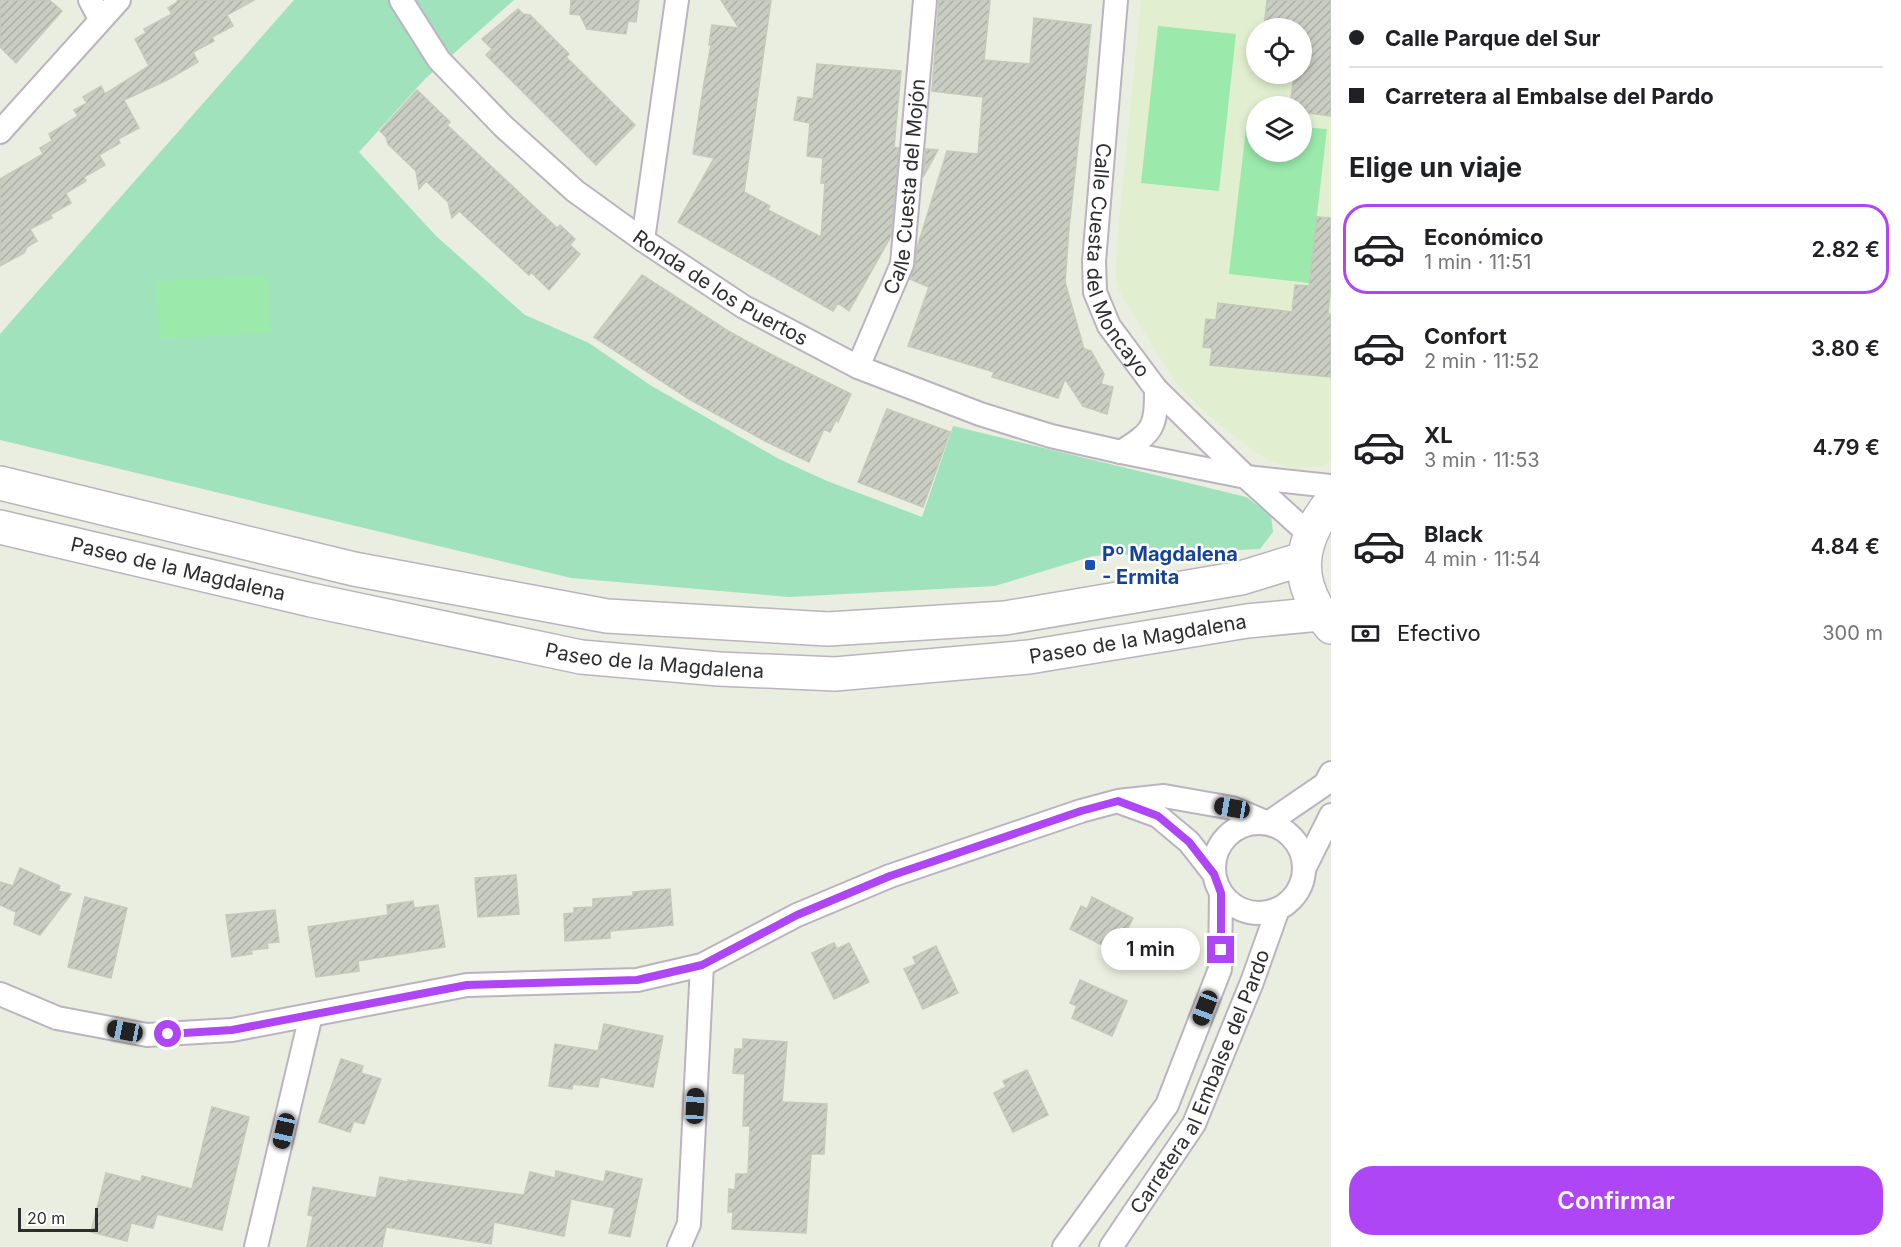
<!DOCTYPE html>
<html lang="es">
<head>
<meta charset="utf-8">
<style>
  body { margin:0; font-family:Inter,sans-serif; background:#f2f2f2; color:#202124; height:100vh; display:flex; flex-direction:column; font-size:22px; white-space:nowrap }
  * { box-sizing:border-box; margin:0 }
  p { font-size:20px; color:#757577 }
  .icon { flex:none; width:33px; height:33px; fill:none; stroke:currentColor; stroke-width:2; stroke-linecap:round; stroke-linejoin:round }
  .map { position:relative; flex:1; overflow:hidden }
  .sheet { display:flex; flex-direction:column; background:#fff; width:570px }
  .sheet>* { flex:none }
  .guide { display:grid; align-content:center; height:132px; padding:0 18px; background:#fff }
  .tools { position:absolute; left:1246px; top:18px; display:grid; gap:12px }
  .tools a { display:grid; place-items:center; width:66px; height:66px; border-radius:50%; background:#fff; box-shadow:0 3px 9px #0003; font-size:30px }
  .scale { position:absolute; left:18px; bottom:15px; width:80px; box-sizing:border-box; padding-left:6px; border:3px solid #2d2d2d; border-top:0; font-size:16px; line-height:21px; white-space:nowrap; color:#2d2d2d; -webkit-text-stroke:4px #fff; paint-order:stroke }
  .end { position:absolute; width:27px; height:27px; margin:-14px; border:8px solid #ae46f5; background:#fff; box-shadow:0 0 0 3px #fff }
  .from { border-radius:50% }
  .bubble { position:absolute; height:42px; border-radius:21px; background:#fff; box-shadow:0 3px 9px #0003; font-size:20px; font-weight:600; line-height:42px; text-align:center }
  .car { position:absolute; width:18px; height:36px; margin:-18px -9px; border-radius:8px; box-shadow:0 0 4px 2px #0007; background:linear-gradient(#222 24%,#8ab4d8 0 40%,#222 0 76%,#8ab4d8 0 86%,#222 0) }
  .guide b { display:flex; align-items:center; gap:21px; height:57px; font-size:22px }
  .guide b+b { border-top:2px solid #e0e0e0 }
  .guide i { width:15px; height:15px; background:#202124 }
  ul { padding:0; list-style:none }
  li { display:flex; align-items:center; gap:18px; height:90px; margin:0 12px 9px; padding:0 6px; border:3px solid transparent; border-radius:24px }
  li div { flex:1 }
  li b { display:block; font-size:22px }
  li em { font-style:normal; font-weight:600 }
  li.current { border-color:#ae46f5 }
  li>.icon { width:54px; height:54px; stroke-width:1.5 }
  h2 { padding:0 18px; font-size:27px; line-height:72px }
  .pay { display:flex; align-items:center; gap:15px; height:66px; padding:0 18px; font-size:22px }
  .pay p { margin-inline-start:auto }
  .primary-button { display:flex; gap:12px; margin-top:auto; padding:12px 18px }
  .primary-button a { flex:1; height:69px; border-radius:24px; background:#ae46f5; color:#fff; font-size:24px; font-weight:600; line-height:69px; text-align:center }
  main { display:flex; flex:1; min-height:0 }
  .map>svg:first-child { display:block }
  .education { fill:#e1efd0; fill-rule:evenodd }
  .park { fill:#9fe2bc }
  .pitch { fill:#9be9ab }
  .building { fill:url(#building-hatch); stroke:#c3cab9; stroke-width:1.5 }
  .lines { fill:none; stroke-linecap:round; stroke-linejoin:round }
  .minor-casing { stroke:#bbb3c0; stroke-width:26 }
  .secondary-casing { stroke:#bbb3c0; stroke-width:36 }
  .minor { stroke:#fff; stroke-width:22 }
  .secondary { stroke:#fff; stroke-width:33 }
  .route { stroke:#ae46f5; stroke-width:8 }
  .transit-dot { fill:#1a4fb4; stroke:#fff; stroke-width:2 }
  .labels { text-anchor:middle; stroke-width:5; stroke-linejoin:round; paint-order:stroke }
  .street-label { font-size:20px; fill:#2d2d2d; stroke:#fff }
  .transit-label { font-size:20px; font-weight:bold; fill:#164399; stroke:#fff; text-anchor:start }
</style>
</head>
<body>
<main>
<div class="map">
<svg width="1331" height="1247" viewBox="0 0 1331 1247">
  <defs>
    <pattern id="building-hatch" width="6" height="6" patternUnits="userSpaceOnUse" patternTransform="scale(1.5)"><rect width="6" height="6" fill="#c9cdc2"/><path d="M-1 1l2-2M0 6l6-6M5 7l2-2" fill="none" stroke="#adb0a7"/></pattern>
  </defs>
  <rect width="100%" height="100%" fill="#e9eee0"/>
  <path class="education" d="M1141 0H1331V462L1322 466 1299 469 1271 462 1258 454 1204 412 1175 382 1119 291 1116 281 1117 242ZM1257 28H1302V74H1257ZM1257 106H1302V152H1257Z"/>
  <path class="park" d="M294 0H514L425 79 359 152 436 236 525 315 589 343 650 385 779 459 827 481 922 517 953 426 1246 497 1271 515 1273 532 1260 549 1093 556 995 586 789 597 571 578 0 440V334Z"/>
  <path class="pitch" d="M1158 26 1236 34 1219 191 1141 183Z
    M1247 120 1257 121V152H1302V127L1327 129 1309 283 1229 274Z
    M268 275 271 333 160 339 157 281Z"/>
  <path class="building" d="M0 0H49L62 11 16 63 0 47Z
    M178 0H254L227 15 233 26 212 37 214 41 193 52 198 62 167 80 124 100 139 128 118 139 120 143 99 155 105 165 84 177 86 181 66 193 71 203 50 215 52 218 30 229 37 241 27 247 24 253 0 266V179L43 154 40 148 52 141 49 134 78 116 74 110 87 103 83 97 101 86 105 94 149 66 135 39 146 33 144 29 172 14 168 8 176 3Z
    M571 0H639L636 22 628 21 626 34 587 29 580 15 570 14Z
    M721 0H771L744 192 770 206 768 210 821 237 825 183H821L823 158 807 156 810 123 794 120 798 97 813 99 817 64 901 71 894 147 899 148 891 236 849 311 838 303 833 311 678 222 714 158 693 154 704 83 711 45H709L712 25 739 28Z
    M939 0H990L984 60 1030 64 1034 18 1091 25 1069 228 1065 282 1084 349 1091 351 1104 374 1101 384 1113 387 1107 414 1083 406 1065 379 1058 398 992 377 994 372 908 346 929 287 910 279 915 266 917 248 947 151 978 154 983 97 932 91Z
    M1267 0H1331V116L1302 112V106H1290L1294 74H1302V28H1264Z
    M518 9 523 14 530 15 569 54 566 57 635 125 596 165 486 55 492 49 482 39Z
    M417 90 450 122 447 125 463 140 557 228 560 225 575 239 570 245 580 254 549 290 531 272 529 275 459 211 452 218 448 202 426 181 419 189 416 171 388 144 386 137 380 131Z
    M926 149 938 150 923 177Z
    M1317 217 1331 218V285L1328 314H1331V377L1210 365 1212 348 1203 347 1206 319 1216 320 1218 303 1292 312 1295 285 1309 286Z
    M642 275 728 331 776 357 851 394 838 422 836 420 830 432 824 429 809 462 765 441 689 399 594 337Z
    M887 409 950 432 923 507 858 482Z
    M20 868 60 886 58 891 71 894 40 935 14 924 16 912 0 905V882L13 886Z
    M516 875 519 914 478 917 475 878Z
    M670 889 673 925 610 931V938L565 941 564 914 574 913V908L593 907V899L633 896V892Z
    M85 897 127 908 111 978 68 967Z
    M1092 897 1133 918 1116 952 1070 929 1081 906 1087 909Z
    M413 901 414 908 438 905 445 947 358 961 359 971 316 977 308 927 388 915 387 905Z
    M275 910 279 942 267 943 268 948 251 950 252 954 232 957 226 915Z
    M834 943 837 949 849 943 869 982 834 999 812 953Z
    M936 946 958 993 923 1009 904 969 916 964 913 957Z
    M1080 980 1127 1001 1112 1036 1072 1018 1077 1006 1070 1003Z
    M604 1024 663 1036 653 1087 600 1077 598 1087 573 1084 572 1089 549 1086 555 1044 598 1051Z
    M743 1039 787 1042 782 1102 827 1104 824 1154H811L806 1233 732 1229 733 1212H728L729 1189 735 1190 736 1174H748L750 1126H743L745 1074 733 1073 735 1049H743Z
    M341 1059 363 1066 361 1073 381 1079 364 1124 354 1121 350 1132 319 1122Z
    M1027 1070 1048 1115 1013 1132 994 1093 1006 1087 1003 1081Z
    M212 1107 249 1117 222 1230 157 1214 153 1228 131 1223 127 1241 91 1232 106 1173 141 1182 142 1176 192 1189Z
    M556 1171 604 1182 606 1171 642 1179 630 1237 609 1233 615 1208 571 1199 564 1236 494 1222 491 1244 386 1227 382 1247H307L313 1216 308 1215 313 1187 376 1198 380 1177 408 1182V1180L524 1195 530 1172 555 1178Z"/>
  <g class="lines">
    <g class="minor-casing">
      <g id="minor">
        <path d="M90 0 100 19"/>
        <path id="s1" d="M401 0 439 60 504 127 575 191 643 240 744 307 858 367 980 414 1051 436 1121 452 1246 477 1331 486"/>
        <path id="s2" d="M1116 0 1094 261 1095 292 1109 326 1156 389 1246 477 1310 535"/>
        <path d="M0 132 119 0"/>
        <path d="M643 240 677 0"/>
        <path id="s3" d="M858 367 902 264 925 0"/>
        <path d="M1121 452C1154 431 1156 428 1156 389"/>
        <path d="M1122 803 1158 816 1189 842 1214 874"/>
        <circle cx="1259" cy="868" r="45"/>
        <path d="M1304 869 1331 815"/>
        <path d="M0 994 57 1018 147 1035 232 1030 467 985 637 980 702 965 797 915 890 876 1081 811 1118 801 1164 796 1232 808 1268 823 1325 784 1331 773"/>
        <path d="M256 1247 311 1015"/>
        <path d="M679 1247 689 1224 702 965"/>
        <path d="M1064 1247 1167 1105 1220 969 1221 893"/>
        <path id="s4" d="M1111 1247 1194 1124 1252 982 1278 909"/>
      </g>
    </g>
    <g class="secondary-casing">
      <g id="secondary">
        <path d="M0 483 354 569 607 616 828 629 1005 618 1241 578 1303 559"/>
        <path d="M1331 502C1296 545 1295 585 1331 627"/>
        <path id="s5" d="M0 527 311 600 581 657 719 669 835 674 1029 657 1247 621 1320 614"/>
      </g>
    </g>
    <use href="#minor" class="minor"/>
    <use href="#secondary" class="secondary"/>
  </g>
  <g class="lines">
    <path class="route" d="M168 1034 232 1030 467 985 637 980 702 965 797 915 890 876 1081 811 1118 801 1158 816 1189 842 1214 874 1221 893V950"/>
  </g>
  <rect class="transit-dot" x="1084" y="559" width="12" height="12" rx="3"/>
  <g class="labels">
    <g class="street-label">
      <text dy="7" stroke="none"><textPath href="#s3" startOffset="189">Calle Cuesta del Mojón</textPath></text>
      <text dy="7" stroke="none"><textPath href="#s2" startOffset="267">Calle Cuesta del Moncayo</textPath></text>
      <text dy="7" stroke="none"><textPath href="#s1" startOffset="435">Ronda de los Puertos</textPath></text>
      <text dy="7" stroke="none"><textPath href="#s5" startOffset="183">Paseo de la Magdalena</textPath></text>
      <text dy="7" stroke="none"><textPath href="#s5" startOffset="1155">Paseo de la Magdalena</textPath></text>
      <text dy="7" stroke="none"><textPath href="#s5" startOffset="669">Paseo de la Magdalena</textPath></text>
      <text dy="7" stroke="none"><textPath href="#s4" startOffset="189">Carretera al Embalse del Pardo</textPath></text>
    </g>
    <g class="transit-label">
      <text x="1102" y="561">Pº Magdalena<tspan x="1102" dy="23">- Ermita</tspan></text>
    </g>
  </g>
</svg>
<div class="tools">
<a><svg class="icon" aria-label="locate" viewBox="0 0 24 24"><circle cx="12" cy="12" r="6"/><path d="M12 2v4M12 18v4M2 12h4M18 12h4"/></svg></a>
<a><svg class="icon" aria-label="layers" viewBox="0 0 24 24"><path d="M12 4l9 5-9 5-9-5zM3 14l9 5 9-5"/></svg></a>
</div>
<div class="scale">20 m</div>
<i class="end from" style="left:168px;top:1034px"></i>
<i class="end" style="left:1221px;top:950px"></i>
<div class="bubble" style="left:1101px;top:928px;width:99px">1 min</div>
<i class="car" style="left:1232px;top:808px;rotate:280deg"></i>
<i class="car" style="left:1205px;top:1008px;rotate:201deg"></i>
<i class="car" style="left:125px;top:1031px;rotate:281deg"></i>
<i class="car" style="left:695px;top:1106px;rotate:3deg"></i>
<i class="car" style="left:284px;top:1131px;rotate:193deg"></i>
</div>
<section class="sheet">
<div class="guide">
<b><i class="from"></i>Calle Parque del Sur</b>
<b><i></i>Carretera al Embalse del Pardo</b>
</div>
<h2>Elige un viaje</h2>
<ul>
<li class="current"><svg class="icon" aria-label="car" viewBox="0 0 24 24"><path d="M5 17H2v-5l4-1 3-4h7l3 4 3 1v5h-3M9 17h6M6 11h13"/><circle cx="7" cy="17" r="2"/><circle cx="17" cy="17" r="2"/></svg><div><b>Económico</b><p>1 min · 11:51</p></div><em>2.82 €</em></li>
<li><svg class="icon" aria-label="car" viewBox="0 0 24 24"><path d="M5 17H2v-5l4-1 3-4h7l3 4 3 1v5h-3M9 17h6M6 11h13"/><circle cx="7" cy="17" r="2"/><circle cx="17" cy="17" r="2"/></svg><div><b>Confort</b><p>2 min · 11:52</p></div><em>3.80 €</em></li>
<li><svg class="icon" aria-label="car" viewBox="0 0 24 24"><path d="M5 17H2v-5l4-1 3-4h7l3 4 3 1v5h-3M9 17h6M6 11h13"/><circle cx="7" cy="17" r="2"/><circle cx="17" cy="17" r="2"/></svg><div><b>XL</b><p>3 min · 11:53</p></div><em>4.79 €</em></li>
<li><svg class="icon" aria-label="car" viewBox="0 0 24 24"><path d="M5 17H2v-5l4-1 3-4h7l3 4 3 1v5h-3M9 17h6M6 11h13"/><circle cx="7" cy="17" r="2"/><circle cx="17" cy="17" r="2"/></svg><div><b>Black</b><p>4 min · 11:54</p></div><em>4.84 €</em></li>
</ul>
<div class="pay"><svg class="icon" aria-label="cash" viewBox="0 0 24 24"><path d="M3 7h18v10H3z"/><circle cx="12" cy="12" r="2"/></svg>Efectivo<p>300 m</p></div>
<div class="primary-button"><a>Confirmar</a></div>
</section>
</main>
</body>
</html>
